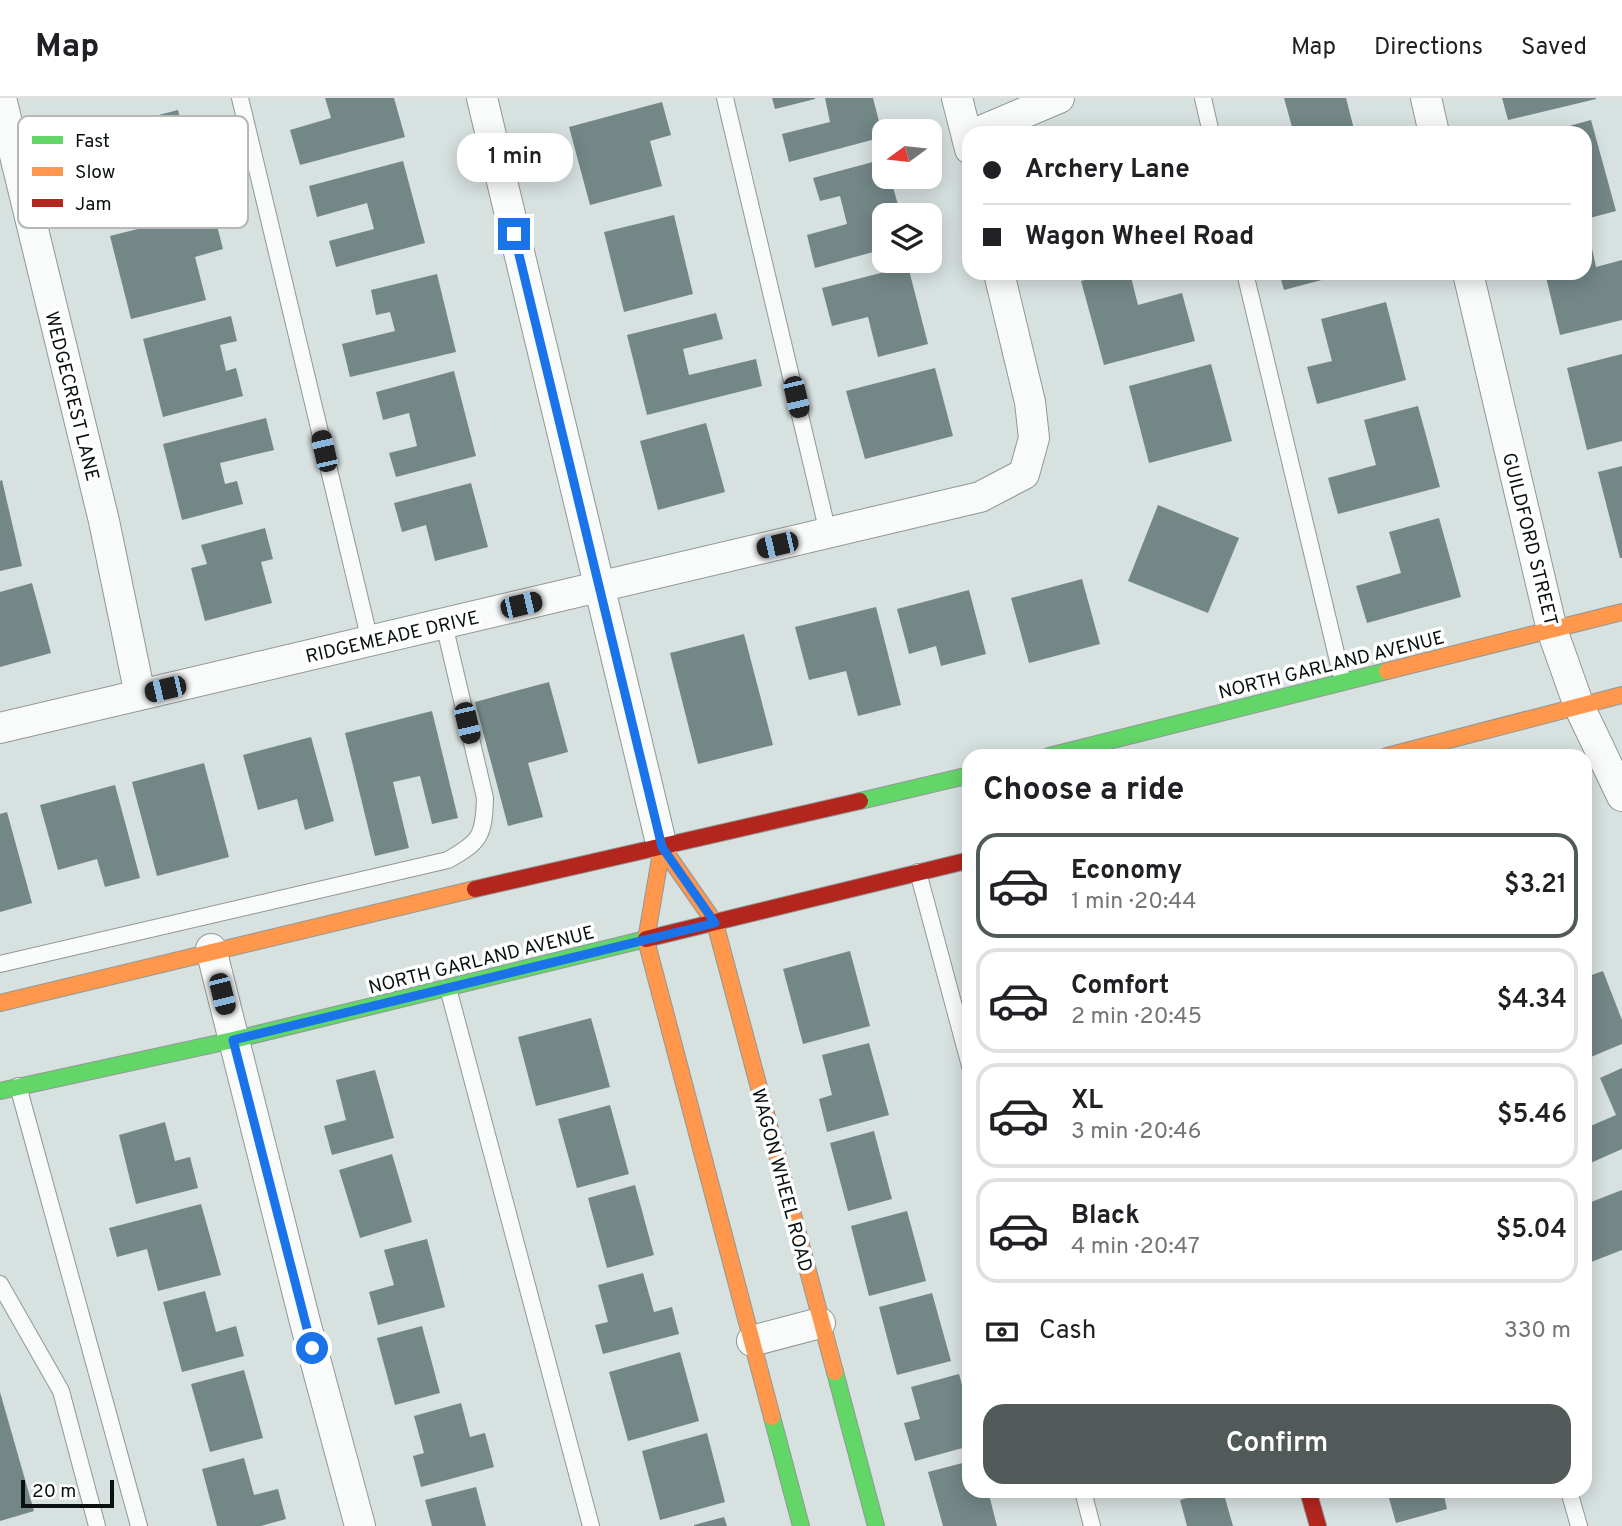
<!DOCTYPE html>
<html lang="en">
<head>
<meta charset="utf-8">
<style>
  body { margin:0; font-family:Overpass,sans-serif; background:#f6f6f6; color:#202124; height:100vh; display:flex; flex-direction:column; font-size:26px; white-space:nowrap }
  * { box-sizing:border-box; margin:0 }
  p { font-size:23px; color:#757577 }
  .icon { flex:none; width:38px; height:38px; fill:none; stroke:currentColor; stroke-width:2; stroke-linecap:round; stroke-linejoin:round }
  .map { position:relative; flex:1; overflow:hidden }
  .drawer { position:absolute; left:962px; top:651px; width:630px; height:749px; display:flex; flex-direction:column; background:#fff; border-radius:21px; box-shadow:0 4px 18px #0003 }
  .drawer>* { flex:none }
  .hud { position:absolute; left:962px; top:28px; width:630px; height:154px; border-radius:21px; box-shadow:0 4px 18px #0003; display:grid; align-content:center; height:154px; padding:0 21px; background:#fff }
  .needle { width:46px; rotate:255deg }
  .fabs { position:absolute; left:872px; top:21px; display:grid; gap:14px }
  .fabs a { display:grid; place-items:center; width:70px; height:70px; border-radius:14px; background:#fff; box-shadow:0 4px 18px #0003; font-size:35px }
  .scale { position:absolute; left:21px; bottom:18px; width:93px; box-sizing:border-box; padding-left:7px; border:4px solid #0a1110; border-top:0; font-size:19px; line-height:24px; white-space:nowrap; color:#0a1110; -webkit-text-stroke:5px #fff; paint-order:stroke }
  .end { position:absolute; width:32px; height:32px; margin:-16px; border:9px solid #1a73e8; background:#fff; box-shadow:0 0 0 4px #fff }
  .from { border-radius:50% }
  .bubble { position:absolute; height:49px; border-radius:21px; background:#fff; box-shadow:0 4px 18px #0003; font-size:23px; font-weight:600; line-height:49px; text-align:center }
  .car { position:absolute; width:21px; height:42px; margin:-21px -10px; border-radius:9px; box-shadow:0 0 5px 2px #0007; background:linear-gradient(#222 24%,#8ab4d8 0 40%,#222 0 76%,#8ab4d8 0 86%,#222 0) }
  .hud b { display:flex; align-items:center; gap:24px; height:66px; font-size:26px }
  .hud b+b { border-top:2px solid #e0e0e0 }
  .hud i { width:18px; height:18px; background:#202124 }
  ul { padding:0; list-style:none }
  li { display:flex; align-items:center; gap:21px; height:105px; margin:0 14px 10px; padding:0 7px; border:4px solid #e0e0e0; border-radius:21px }
  li div { flex:1 }
  li b { display:block; font-size:26px }
  li em { font-style:normal; font-weight:600 }
  li.current { border-color:#525a59 }
  li>.icon { width:63px; height:63px; stroke-width:1.5 }
  h2 { padding:0 21px; font-size:32px; line-height:84px }
  .pay { display:flex; align-items:center; gap:18px; height:77px; padding:0 21px; font-size:26px }
  .pay p { margin-inline-start:auto }
  .primary-button { display:flex; gap:14px; margin-top:auto; padding:14px 21px }
  .primary-button a { flex:1; height:80px; border-radius:21px; background:#525a59; color:#fff; font-size:28px; font-weight:600; line-height:80px; text-align:center }
  header { display:flex; align-items:center; gap:42px; box-sizing:border-box; height:98px; padding:0 35px; background:#fff; border-bottom:2px solid #e0e0e0 }
  header strong { font-size:33px }
  nav { display:flex; gap:38px; margin-inline-start:auto; font-size:24px }
  .map>svg:first-child { display:block }
  .building { fill:#738786 }
  .lines { fill:none; stroke-linecap:round; stroke-linejoin:round }
  .lane-casing { stroke:#909897; stroke-width:18 }
  .street-casing { stroke:#909897; stroke-width:32 }
  .fast-casing { stroke:#909897; stroke-width:18 }
  .slow-casing { stroke:#909897; stroke-width:18 }
  .jam-casing { stroke:#909897; stroke-width:18 }
  .lane { stroke:#f9fafa; stroke-width:16 }
  .street { stroke:#f9fafa; stroke-width:30 }
  .fast { stroke:#63d668; stroke-width:16 }
  .slow { stroke:#ff974d; stroke-width:16 }
  .jam { stroke:#b3261e; stroke-width:16 }
  .route { stroke:#1a73e8; stroke-width:9 }
  .labels { text-anchor:middle; stroke-width:7; stroke-linejoin:round; paint-order:stroke }
  .street-label { font-size:19px; fill:#0a1110; stroke:#fff }
  .key { fill:#fff; stroke:#b6b8b7; stroke-width:2 }
  .key-label { font-size:19px; fill:#0a1110 }
</style>
</head>
<body>
<header>
<strong>Map</strong>
<nav><a>Map</a><a>Directions</a><a>Saved</a></nav>
</header>
<div class="map">
<svg width="1622" height="1428" viewBox="0 0 1622 1428">
  <rect width="100%" height="100%" fill="#d7e1e0"/>
  <path class="building" d="M325 0H394L405 39 300 67 290 32 331 20Z
    M772 0H815V1L775 11Z
    M825 0H873L883 39 789 64 782 36 830 24Z
    M1284 0H1346L1355 35H1273L1292 29Z
    M1502 0H1596V1L1508 22Z
    M662 4 671 37 650 43 662 88 590 107 569 29Z
    M178 12 187 45 152 55 160 84 110 98 93 34Z
    M1591 22 1616 113 1586 121V35L1547 34Z
    M884 61V79H890L901 117H884V151L815 170 807 137 847 126 840 98 820 103 813 80Z
    M403 63 425 145 336 169 329 143 374 131 367 105 317 119 309 88Z
    M213 112 223 151 195 159 206 202 131 221 110 138Z
    M674 117 693 196 624 214 604 134Z
    M1591 146 1596 169 1622 162V222L1560 237 1545 175H1586V147Z
    M908 168 928 246 878 259 868 219 832 228 822 190Z
    M1111 175H1130L1138 207 1182 195 1195 243 1104 267 1081 183Z
    M1279 175H1344V176L1284 192Z
    M437 176 456 254 350 279 342 246 395 233 390 214 376 217 371 192Z
    M1386 204 1406 282 1317 306 1307 269 1332 263 1321 221Z
    M716 215 723 241 683 251 689 277 756 261 762 288 647 317 627 237Z
    M231 218 237 243 220 247 226 273 236 270 243 298 163 319 143 241Z
    M1622 256V343L1587 352 1567 270Z
    M1211 266 1232 343 1149 365 1129 288Z
    M935 270 953 338 865 361 846 293Z
    M454 273 476 358 396 379 389 355 417 348 409 315 383 322 376 294Z
    M1418 308 1440 389 1338 416 1328 380 1376 367 1364 322Z
    M266 320 274 352 220 365 225 386 237 383 243 406 182 422 163 346Z
    M706 325 725 394 658 412 640 343Z
    M1622 368V460H1620L1598 374Z
    M2 382 22 468 0 473V383Z
    M471 385 488 449 435 463 426 427 402 434 394 405Z
    M1158 407 1239 440 1208 515 1128 483Z
    M1439 420 1461 499 1367 525 1356 488 1401 475 1389 434Z
    M265 430 273 461 261 464 272 505 205 523 191 470 207 466 201 447Z
    M1082 481 1100 546 1029 565 1011 500Z
    M32 485 51 555 0 569V494Z
    M969 492 986 556 941 568 936 548 909 556 897 511Z
    M876 509 901 607 858 618 846 573 809 582 795 529Z
    M744 536 773 647 698 666 670 555Z
    M549 584 568 654 528 665 543 719 508 728 475 604Z
    M432 613 458 720 432 726 420 678 393 684 409 750 375 758 345 635Z
    M311 639 334 723 305 732 297 701 258 712 243 657Z
    M204 665 229 759 157 778 132 684Z
    M115 687 140 780 105 789 97 761 58 772 40 707Z
    M7 714 32 805 0 814V716Z
    M850 853 870 928 803 946 783 871Z
    M1603 873 1622 922V946L1586 961V879Z
    M591 920 610 989 536 1008 518 939Z
    M869 945 889 1017 827 1034 819 1001 832 997 822 957Z
    M1622 970V1051L1586 1067V1030L1616 1017 1600 980Z
    M375 972 394 1040 332 1057 324 1028 346 1022 336 982Z
    M610 1007 629 1076 577 1090 558 1021Z
    M165 1024 175 1063 190 1059 198 1090 136 1106 119 1037Z
    M874 1033 892 1101 848 1113 830 1045Z
    M392 1056 412 1124 360 1140 339 1072Z
    M635 1087 654 1157 607 1170 588 1100Z
    M1622 1092V1152L1586 1166V1106Z
    M201 1106 221 1177 158 1193 147 1151 117 1159 109 1130Z
    M907 1113 926 1183 869 1198 851 1128Z
    M427 1141 445 1209 378 1227 369 1194 394 1187 384 1152Z
    M643 1175 654 1214 672 1209 679 1236 603 1256 595 1227 608 1224 598 1187Z
    M205 1193 216 1234 236 1228 244 1258 182 1274 163 1204Z
    M932 1195 951 1263 897 1277 879 1209Z
    M422 1228 440 1295 395 1307 377 1240Z
    M680 1254 699 1323 628 1343 609 1274Z
    M244 1272 263 1340 210 1354 191 1286Z
    M959 1276 970 1315V1348L915 1363 904 1325 920 1321 911 1289Z
    M0 1294 34 1413 0 1423Z
    M461 1305 470 1339 485 1335 494 1369 421 1389 413 1358 424 1355 414 1318Z
    M707 1335 725 1404 660 1422 642 1353Z
    M244 1360 254 1397 278 1391 286 1421 261 1428H217L202 1371Z
    M970 1363V1393H988L997 1428H943L928 1374Z
    M476 1389 486 1428H432L425 1402Z
    M1212 1393H1223L1233 1428H1187L1180 1402Z
    M1387 1393H1443L1447 1411 1396 1425Z
    M724 1419 727 1428H694V1427Z"/>
  <g class="lines">
    <g class="lane-casing">
      <path id="lane" d="M240 0 370 543
        M725 0 828 435
        M1203 0 1211 35
        M1245 175 1343 584
        M918 774 970 968
        M0 866 448 762C480 744 484 738 485 700L444 526
        M448 890 591 1428
        M18 988 139 1428
        M0 1186 61 1293 97 1428
        M1083 1393 1092 1428
        M1569 1393 1579 1428"/>
    </g>
    <g class="street-casing">
      <path id="street" d="M1 0 104 423 140 597
        M482 0 662 749
        M957 0 970 51
        M1426 0 1434 35
        M976 35 1059 0
        M1468 175 1552 532 1579 608 1622 698
        M0 630 980 399 1024 376 1034 340 1030 304 999 175
        M211 851 305 1224 360 1428
        M752 1243 820 1225"/>
    </g>
    <g class="fast-casing">
      <path id="fast" d="M1049 658 1387 573
        M860 703 970 677
        M0 993 233 942 646 841
        M835 1274 876 1428
        M772 1319 801 1428"/>
    </g>
    <g class="slow-casing">
      <path id="slow" d="M1387 573 1622 514
        M1387 658 1622 597
        M662 749 715 825 835 1274
        M662 749 646 842 772 1319
        M0 905 475 791"/>
    </g>
    <g class="jam-casing">
      <path id="jam" d="M475 791 860 703
        M646 841 970 762
        M1308 1393 1318 1428"/>
    </g>
    <use href="#lane" class="lane"/>
    <use href="#street" class="street"/>
    <use href="#fast" class="fast"/>
    <use href="#slow" class="slow"/>
    <use href="#jam" class="jam"/>
  </g>
  <g class="lines">
    <path class="route" d="M312 1250 233 942 715 825 662 749 514 136"/>
  </g>
  <g class="labels">
    <g class="street-label">
      <text transform="translate(73 298) rotate(76)" y="7">WEDGECREST LANE</text>
      <text transform="translate(1531 441) rotate(76)" y="7">GUILDFORD STREET</text>
      <text transform="translate(392 538) rotate(-13)" y="7">RIDGEMEADE DRIVE</text>
      <text transform="translate(1331 566) rotate(-14)" y="7">NORTH GARLAND AVENUE</text>
      <text transform="translate(481 861) rotate(-14)" y="7">NORTH GARLAND AVENUE</text>
      <text transform="translate(783 1082) rotate(75)" y="7">WAGON WHEEL ROAD</text>
    </g>
  </g>
  <rect x="18" y="18" width="230" height="112" rx="10" class="key"/>
  <rect x="32" y="38" width="31" height="8" fill="#63d668"/>
  <rect x="32" y="69" width="31" height="9" fill="#ff974d"/>
  <rect x="32" y="101" width="31" height="8" fill="#b3261e"/>
  <g class="key-label">
    <text x="75" y="49">Fast</text>
    <text x="75" y="80">Slow</text>
    <text x="75" y="112">Jam</text>
  </g>
</svg>
<div class="fabs">
<a><svg class="needle" viewBox="-14 -14 28 28"><path d="M0-13l5 13h-10z" fill="#e53935"/><path d="M0 13l5-13h-10z" fill="#757577"/></svg></a>
<a><svg class="icon" aria-label="layers" viewBox="0 0 24 24"><path d="M12 4l9 5-9 5-9-5zM3 14l9 5 9-5"/></svg></a>
</div>
<div class="scale">20 m</div>
<i class="end from" style="left:312px;top:1250px"></i>
<i class="end" style="left:514px;top:136px"></i>
<div class="bubble" style="left:457px;top:35px;width:116px">1 min</div>
<i class="car" style="left:796px;top:299px;rotate:167deg"></i>
<i class="car" style="left:324px;top:353px;rotate:347deg"></i>
<i class="car" style="left:777px;top:447px;rotate:257deg"></i>
<i class="car" style="left:521px;top:507px;rotate:77deg"></i>
<i class="car" style="left:165px;top:591px;rotate:257deg"></i>
<i class="car" style="left:467px;top:625px;rotate:167deg"></i>
<i class="car" style="left:222px;top:896px;rotate:166deg"></i>
<div class="hud">
<b><i class="from"></i>Archery Lane</b>
<b><i></i>Wagon Wheel Road</b>
</div>
<section class="drawer">
<h2>Choose a ride</h2>
<ul>
<li class="current"><svg class="icon" aria-label="car" viewBox="0 0 24 24"><path d="M5 17H2v-5l4-1 3-4h7l3 4 3 1v5h-3M9 17h6M6 11h13"/><circle cx="7" cy="17" r="2"/><circle cx="17" cy="17" r="2"/></svg><div><b>Economy</b><p>1 min · 20:44</p></div><em>$3.21</em></li>
<li><svg class="icon" aria-label="car" viewBox="0 0 24 24"><path d="M5 17H2v-5l4-1 3-4h7l3 4 3 1v5h-3M9 17h6M6 11h13"/><circle cx="7" cy="17" r="2"/><circle cx="17" cy="17" r="2"/></svg><div><b>Comfort</b><p>2 min · 20:45</p></div><em>$4.34</em></li>
<li><svg class="icon" aria-label="car" viewBox="0 0 24 24"><path d="M5 17H2v-5l4-1 3-4h7l3 4 3 1v5h-3M9 17h6M6 11h13"/><circle cx="7" cy="17" r="2"/><circle cx="17" cy="17" r="2"/></svg><div><b>XL</b><p>3 min · 20:46</p></div><em>$5.46</em></li>
<li><svg class="icon" aria-label="car" viewBox="0 0 24 24"><path d="M5 17H2v-5l4-1 3-4h7l3 4 3 1v5h-3M9 17h6M6 11h13"/><circle cx="7" cy="17" r="2"/><circle cx="17" cy="17" r="2"/></svg><div><b>Black</b><p>4 min · 20:47</p></div><em>$5.04</em></li>
</ul>
<div class="pay"><svg class="icon" aria-label="cash" viewBox="0 0 24 24"><path d="M3 7h18v10H3z"/><circle cx="12" cy="12" r="2"/></svg>Cash<p>330 m</p></div>
<div class="primary-button"><a>Confirm</a></div>
</section>
</div>
</body>
</html>
